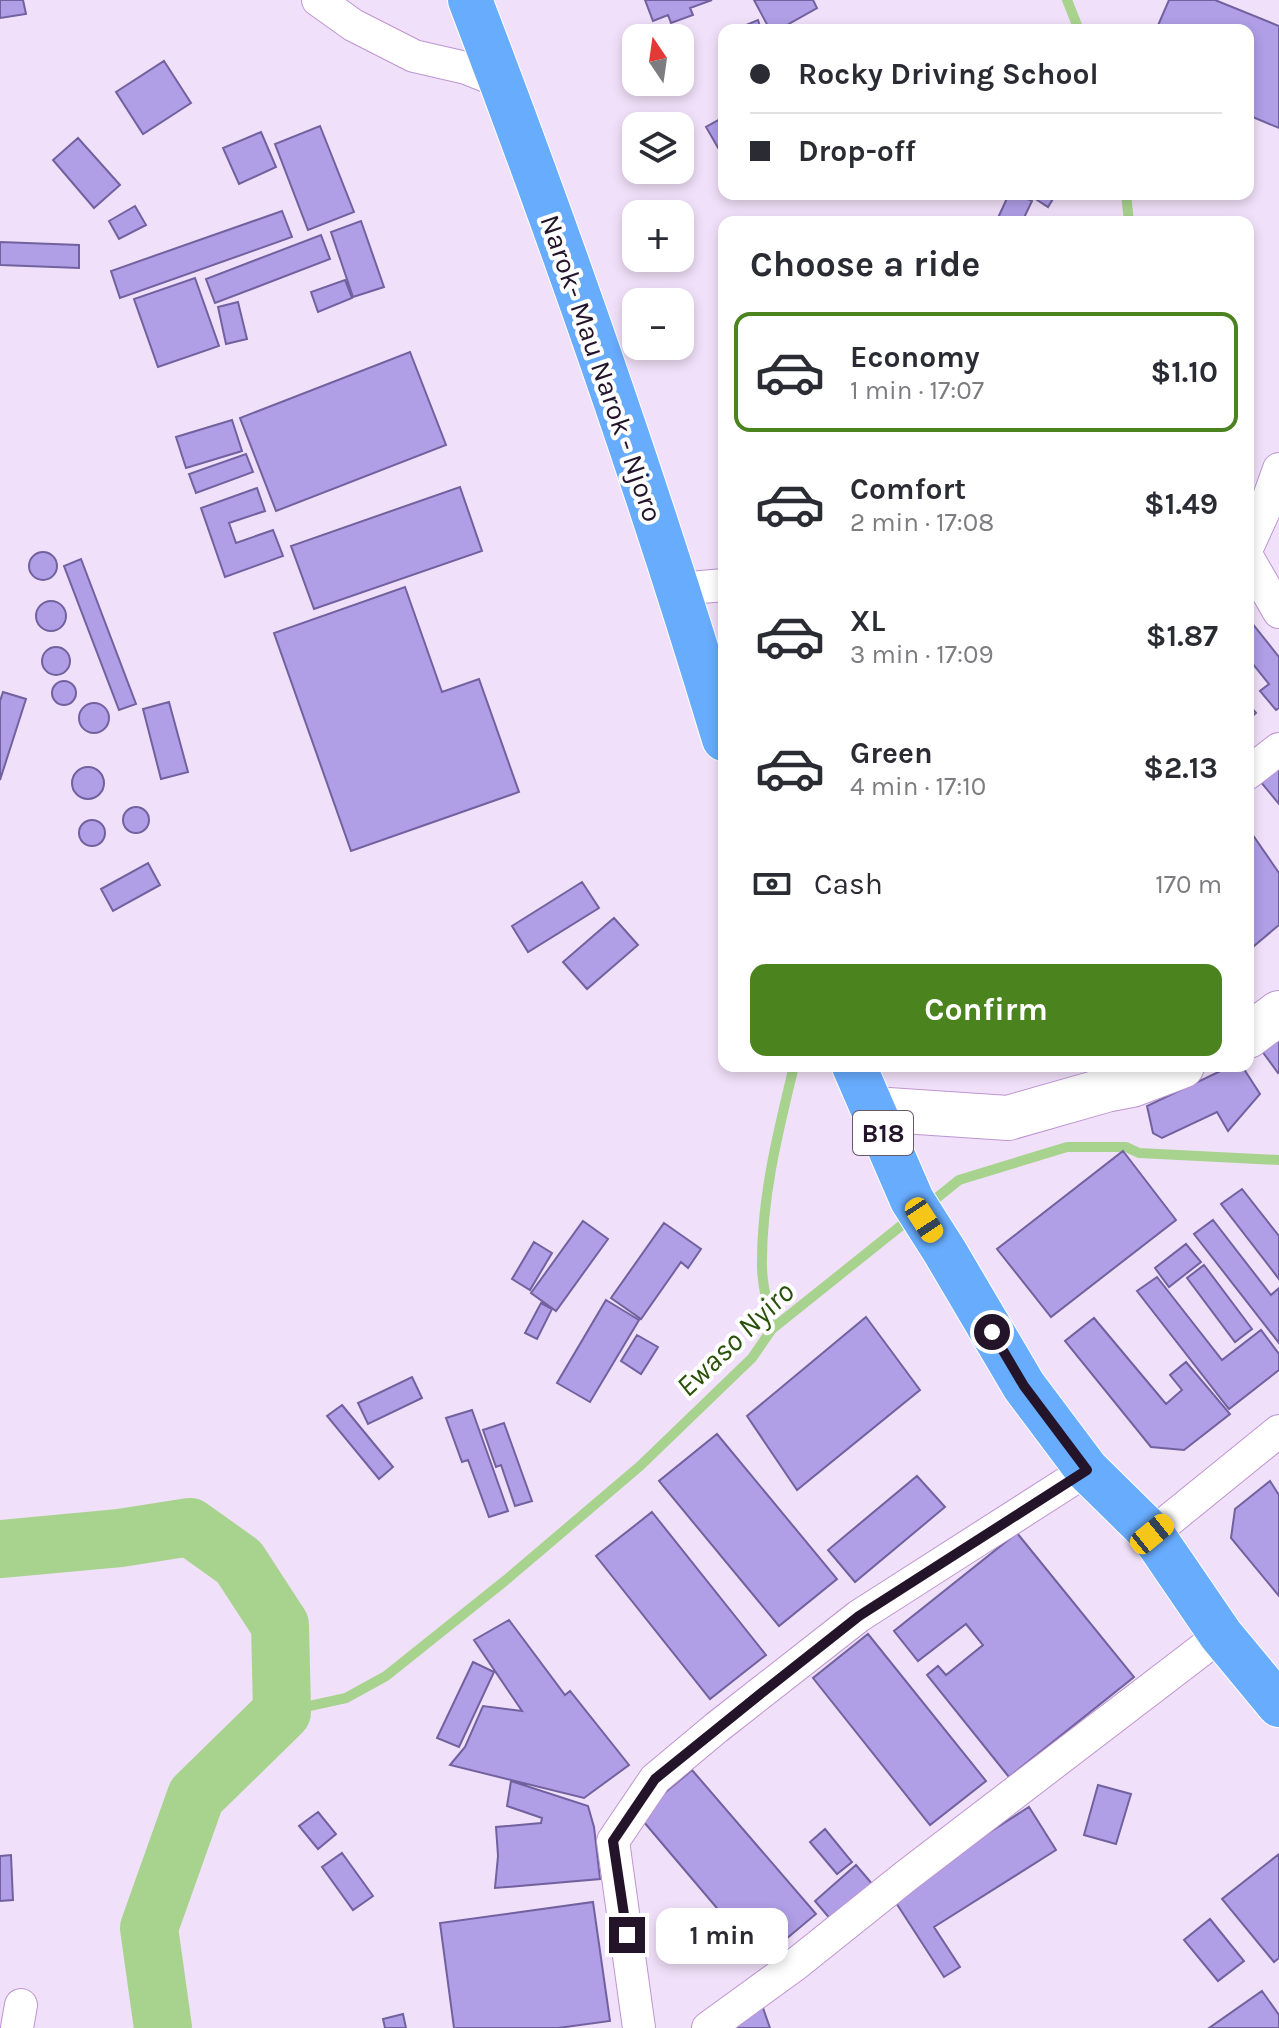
<!DOCTYPE html>
<html lang="en">
<head>
<meta charset="utf-8">
<style>
  body { margin:0; font-family:Karla,sans-serif; background:#f2f2f3; color:#2b2b33; height:100vh; display:flex; flex-direction:column; font-size:30px; white-space:nowrap }
  * { box-sizing:border-box; margin:0 }
  p { font-size:26px; color:#7c7c81 }
  .icon { flex:none; width:44px; height:44px; fill:none; stroke:currentColor; stroke-width:2; stroke-linecap:round; stroke-linejoin:round }
  .map { position:relative; flex:1; overflow:hidden }
  .side { position:absolute; left:718px; top:216px; width:536px; height:856px; display:flex; flex-direction:column; background:#fff; border-radius:16px; box-shadow:0 4px 12px #0003 }
  .side>* { flex:none }
  .hud { position:absolute; left:718px; top:24px; width:536px; height:176px; border-radius:16px; box-shadow:0 4px 12px #0003; display:grid; align-content:center; height:176px; padding:0 32px; background:#fff }
  .needle { width:52px; rotate:347deg }
  .buttons { position:absolute; left:622px; top:24px; display:grid; gap:16px }
  .buttons a { display:grid; place-items:center; width:72px; height:72px; border-radius:16px; background:#fff; box-shadow:0 4px 12px #0003; font-size:40px }
  .end { position:absolute; width:36px; height:36px; margin:-18px; border:10px solid #23142a; background:#fff; box-shadow:0 0 0 4px #fff }
  .from { border-radius:50% }
  .bubble { position:absolute; height:56px; border-radius:16px; background:#fff; box-shadow:0 4px 12px #0003; font-size:26px; font-weight:700; line-height:56px; text-align:center }
  .car { position:absolute; width:24px; height:48px; margin:-24px -12px; border-radius:10px; box-shadow:0 0 6px 2px #0007; background:linear-gradient(#f5c518 24%,#345 0 40%,#f5c518 0 76%,#345 0 86%,#f5c518 0) }
  .hud b { display:flex; align-items:center; gap:28px; height:76px; font-size:30px }
  .hud b+b { border-top:2px solid #e1e1e2 }
  .hud i { width:20px; height:20px; background:#2b2b33 }
  ul { padding:0; list-style:none }
  li { display:flex; align-items:center; gap:24px; height:120px; margin:0 16px 12px; padding:0 16px; border:4px solid transparent; border-radius:16px }
  li div { flex:1 }
  li b { display:block; font-size:30px }
  li em { font-style:normal; font-weight:700 }
  li.active { border-color:#4b841f }
  li>.icon { width:72px; height:72px; stroke-width:1.5 }
  h2 { padding:0 32px; font-size:36px; line-height:96px }
  .pay { display:flex; align-items:center; gap:20px; height:88px; padding:0 32px; font-size:30px }
  .pay p { margin-inline-start:auto }
  .primary-button { display:flex; gap:16px; margin-top:auto; padding:16px 32px }
  .primary-button a { flex:1; height:92px; border-radius:16px; background:#4b841f; color:#fff; font-size:32px; font-weight:700; line-height:92px; text-align:center }
  .map>svg:first-child { display:block }
  .lines { fill:none; stroke-linecap:round; stroke-linejoin:round }
  .stream { stroke:#a8d38f; stroke-width:10 }
  .river { stroke:#a8d38f; stroke-width:58 }
  .building { fill:#b09ee6; stroke:#71629f; stroke-width:2 }
  .minor-casing { stroke:#bd95d1; stroke-width:34 }
  .secondary-casing { stroke:#bd95d1; stroke-width:46 }
  .trunk-casing { stroke:#fff; stroke-width:46 }
  .minor { stroke:#fff; stroke-width:32 }
  .secondary { stroke:#fff; stroke-width:44 }
  .trunk { stroke:#68acfe; stroke-width:44 }
  .route { stroke:#23142a; stroke-width:10 }
  .labels { text-anchor:middle; stroke-width:8; stroke-linejoin:round; paint-order:stroke }
  .shield { fill:#fff; stroke:#655a6a; stroke-width:2 }
  .shield-label { font-size:26px; font-weight:bold; fill:#23142a }
  .street-label { font-size:28px; fill:#23142a; stroke:#fff }
  .water-label { font-size:30px; font-style:italic; fill:#2a510a; stroke:#fff }
</style>
</head>
<body>
<div class="map">
<svg width="1279" height="2028" viewBox="0 0 1279 2028">
  <rect width="100%" height="100%" fill="#f1e0f9"/>
  <g class="lines">
    <path class="stream" d="M1067 0 1079 30
      M1126 194 1129 222
      M928 1205 959 1180 1067 1147H1126L1139 1153 1279 1160
      M772 1329C769 1309 762 1287 762 1267 761 1199 778 1132 794 1066
      M282 1712 346 1698 386 1676 506 1580 640 1466 752 1358 772 1329 912 1217"/>
    <path class="river" d="M0 1549 120 1538 190 1527 239 1562 280 1625 282 1712 196 1796 149 1928 163 2028"/>
  </g>
  <path class="building" d="M0 0H23L26 14 0 18Z
    M645 0H712L690 8 693 15 671 23 668 15 653 21Z
    M754 0H813L817 8 778 30H770Z
    M1169 0H1215L1279 26V128L1248 115V30H1156Z
    M758 20 761 30H734Z
    M164 61 191 103 143 134 116 92Z
    M724 117V158L706 127Z
    M320 126 354 212 308 230 275 144Z
    M261 132 276 167 239 184 223 148Z
    M78 138 120 185 94 208 53 160Z
    M1009 194H1016L1032 201 1022 222H996Z
    M1028 194H1056L1048 207Z
    M135 206 146 225 119 239 109 221Z
    M282 211 292 237 120 298 111 271Z
    M361 221 384 287 353 297 331 232Z
    M321 235 330 259 215 303 206 279Z
    M0 242 79 245V268L0 265Z
    M195 278 219 346 158 367 134 299Z
    M345 280 352 298 318 312 311 292Z
    M238 302 247 339 226 344 218 307Z
    M410 352 446 445 276 511 240 418Z
    M232 420 242 451 186 468 176 437Z
    M246 454 253 472 196 493 189 474Z
    M460 487 482 551 314 609 291 546Z
    M257 488 265 511 229 523 236 543 273 530 283 556 225 577 201 508Z
    M29 566a14 14 0 1 1 28 0a14 14 0 1 1-28 0Z
    M81 559 136 704 119 710 64 566Z
    M405 587 442 692 479 679 519 792 351 851 274 633Z
    M36 616a15 15 0 1 1 30 0a15 15 0 1 1-30 0Z
    M1248 618 1279 657V708L1276 710 1260 691 1269 684 1248 658Z
    M42 661a14 14 0 1 1 28 0a14 14 0 1 1-28 0Z
    M52 693a12 12 0 1 1 24 0a12 12 0 1 1-24 0Z
    M3 692 26 699 0 780V701Z
    M169 702 188 772 161 779 143 709Z
    M1248 703 1256 713 1248 720Z
    M79 718a15 15 0 1 1 30 0a15 15 0 1 1-30 0Z
    M1279 756V804L1255 775Z
    M72 783a16 16 0 1 1 32 0a16 16 0 1 1-32 0Z
    M123 820a13 13 0 1 1 26 0a13 13 0 1 1-26 0Z
    M79 833a13 13 0 1 1 26 0a13 13 0 1 1-26 0Z
    M1248 828 1279 873V925L1248 951Z
    M148 863 160 885 113 911 101 889Z
    M582 882 599 908 528 952 512 926Z
    M614 918 638 945 587 989 563 962Z
    M1279 1033V1072L1278 1073 1259 1047Z
    M1231 1066H1242L1260 1094 1228 1131 1217 1112 1162 1138 1153 1133 1147 1106Z
    M1123 1151 1176 1220 1051 1317 997 1249Z
    M1242 1189 1279 1236V1279L1221 1204Z
    M1213 1220 1271 1295 1279 1288V1343L1194 1234Z
    M583 1221 608 1239 556 1311 531 1293Z
    M664 1223 701 1249 688 1268 681 1262 641 1319 611 1298Z
    M534 1242 552 1253 530 1290 512 1279Z
    M1186 1244 1201 1262 1169 1287 1155 1268Z
    M1204 1265 1252 1329 1235 1342 1187 1278Z
    M1157 1277 1222 1360 1261 1330 1279 1354V1370L1229 1409 1137 1291Z
    M606 1300 639 1320 590 1402 557 1383Z
    M541 1303 552 1309 537 1339 525 1333Z
    M866 1317 920 1390 797 1490 747 1416Z
    M1094 1318 1166 1404 1182 1390 1170 1375 1186 1362 1230 1414 1184 1450 1151 1447 1065 1341Z
    M637 1335 658 1347 641 1374 621 1361Z
    M412 1377 422 1398 368 1424 358 1403Z
    M342 1405 393 1467 379 1479 327 1416Z
    M472 1410 508 1511 489 1517 468 1460 462 1462 446 1418Z
    M504 1423 532 1501 515 1506 501 1465 496 1467 483 1430Z
    M717 1434 837 1579 779 1626 659 1481Z
    M917 1476 945 1507 855 1582 828 1550Z
    M1270 1481 1279 1495V1596L1231 1538 1235 1509Z
    M652 1512 766 1655 710 1699 596 1556Z
    M1017 1533 1134 1677 1009 1777 927 1675 938 1666 946 1675 983 1645 966 1624 918 1661 894 1631Z
    M509 1620 565 1695 570 1691 629 1765 584 1798 450 1765 465 1747 483 1706 522 1711 474 1640Z
    M868 1634 986 1781 930 1825 813 1678Z
    M473 1662 494 1672 459 1747 437 1738Z
    M692 1770 816 1914 761 1960 638 1815Z
    M511 1781 588 1806 594 1827 600 1879 495 1888 498 1856 496 1827 541 1823 542 1818 507 1806Z
    M1098 1785 1131 1794 1116 1844 1084 1835Z
    M1029 1807 1056 1850 934 1927 960 1967 944 1977 891 1895Z
    M318 1812 336 1834 318 1849 299 1826Z
    M825 1829 852 1862 837 1874 810 1842Z
    M342 1853 373 1896 353 1910 322 1867Z
    M1279 1854V1958L1274 1962 1222 1899Z
    M11 1855 13 1900 0 1901V1856Z
    M856 1865 873 1885 832 1921 815 1901Z
    M593 1902 610 2021 558 2028H454L440 1923Z
    M1210 1919 1244 1961 1218 1981 1184 1940Z
    M1262 1991 1279 2015V2028H1209Z
    M762 2005 770 2028H732Z
    M403 2014 406 2028H385L383 2019Z"/>
  <g class="lines">
    <g class="minor-casing">
      <path id="minor" d="M318 0 353 25 414 56 466 68 501 82
        M1248 546 1264 511 1279 469
        M1248 558 1279 612
        M679 589 724 585
        M1248 773 1279 749
        M1152 1534 1279 1431
        M17 2028 21 2005
        M639 2028 613 1841 655 1779 716 1728 859 1616 1087 1470
        M708 2028 796 1964 906 1876 1221 1635"/>
    </g>
    <g class="secondary-casing">
      <path id="secondary" d="M1248 1036 1279 1013
        M873 1109 1008 1118 1106 1090 1132 1085 1182 1066"/>
    </g>
    <g class="trunk-casing">
      <path id="trunk" d="M470 0C563 243 649 490 724 739
        M854 1066 912 1200 945 1252 1024 1386 1087 1470 1152 1534 1221 1635 1279 1705"/>
    </g>
    <use href="#minor" class="minor"/>
    <use href="#secondary" class="secondary"/>
    <use href="#trunk" class="trunk"/>
  </g>
  <g class="lines">
    <path class="route" d="M627 1935 613 1841 655 1779 764 1691 859 1616 1087 1470 1024 1386 992 1332"/>
  </g>
  <g class="labels">
    <rect class="shield" x="853" y="1111" width="60" height="44" rx="6"/>
    <g class="shield-label">
      <text x="883" y="1142">B18</text>
    </g>
    <g class="street-label">
      <text transform="translate(602 368) rotate(71)" y="10">Narok- Mau Narok - Njoro</text>
    </g>
    <g class="water-label">
      <text transform="translate(735 1339) rotate(-44)" y="10">Ewaso Nyiro</text>
    </g>
  </g>
</svg>
<div class="buttons">
<a><svg class="needle" viewBox="-14 -14 28 28"><path d="M0-13l5 13h-10z" fill="#e53935"/><path d="M0 13l5-13h-10z" fill="#7c7c81"/></svg></a>
<a><svg class="icon" aria-label="layers" viewBox="0 0 24 24"><path d="M12 4l9 5-9 5-9-5zM3 14l9 5 9-5"/></svg></a>
<a>+</a>
<a>−</a>
</div>
<i class="end from" style="left:992px;top:1332px"></i>
<i class="end" style="left:627px;top:1935px"></i>
<div class="bubble" style="left:656px;top:1908px;width:132px">1 min</div>
<i class="car" style="left:924px;top:1220px;rotate:147deg"></i>
<i class="car" style="left:1152px;top:1534px;rotate:51deg"></i>
<div class="hud">
<b><i class="from"></i>Rocky Driving School</b>
<b><i></i>Drop-off</b>
</div>
<section class="side">
<h2>Choose a ride</h2>
<ul>
<li class="active"><svg class="icon" aria-label="car" viewBox="0 0 24 24"><path d="M5 17H2v-5l4-1 3-4h7l3 4 3 1v5h-3M9 17h6M6 11h13"/><circle cx="7" cy="17" r="2"/><circle cx="17" cy="17" r="2"/></svg><div><b>Economy</b><p>1 min · 17:07</p></div><em>$1.10</em></li>
<li><svg class="icon" aria-label="car" viewBox="0 0 24 24"><path d="M5 17H2v-5l4-1 3-4h7l3 4 3 1v5h-3M9 17h6M6 11h13"/><circle cx="7" cy="17" r="2"/><circle cx="17" cy="17" r="2"/></svg><div><b>Comfort</b><p>2 min · 17:08</p></div><em>$1.49</em></li>
<li><svg class="icon" aria-label="car" viewBox="0 0 24 24"><path d="M5 17H2v-5l4-1 3-4h7l3 4 3 1v5h-3M9 17h6M6 11h13"/><circle cx="7" cy="17" r="2"/><circle cx="17" cy="17" r="2"/></svg><div><b>XL</b><p>3 min · 17:09</p></div><em>$1.87</em></li>
<li><svg class="icon" aria-label="car" viewBox="0 0 24 24"><path d="M5 17H2v-5l4-1 3-4h7l3 4 3 1v5h-3M9 17h6M6 11h13"/><circle cx="7" cy="17" r="2"/><circle cx="17" cy="17" r="2"/></svg><div><b>Green</b><p>4 min · 17:10</p></div><em>$2.13</em></li>
</ul>
<div class="pay"><svg class="icon" aria-label="cash" viewBox="0 0 24 24"><path d="M3 7h18v10H3z"/><circle cx="12" cy="12" r="2"/></svg>Cash<p>170 m</p></div>
<div class="primary-button"><a>Confirm</a></div>
</section>
</div>
</body>
</html>
